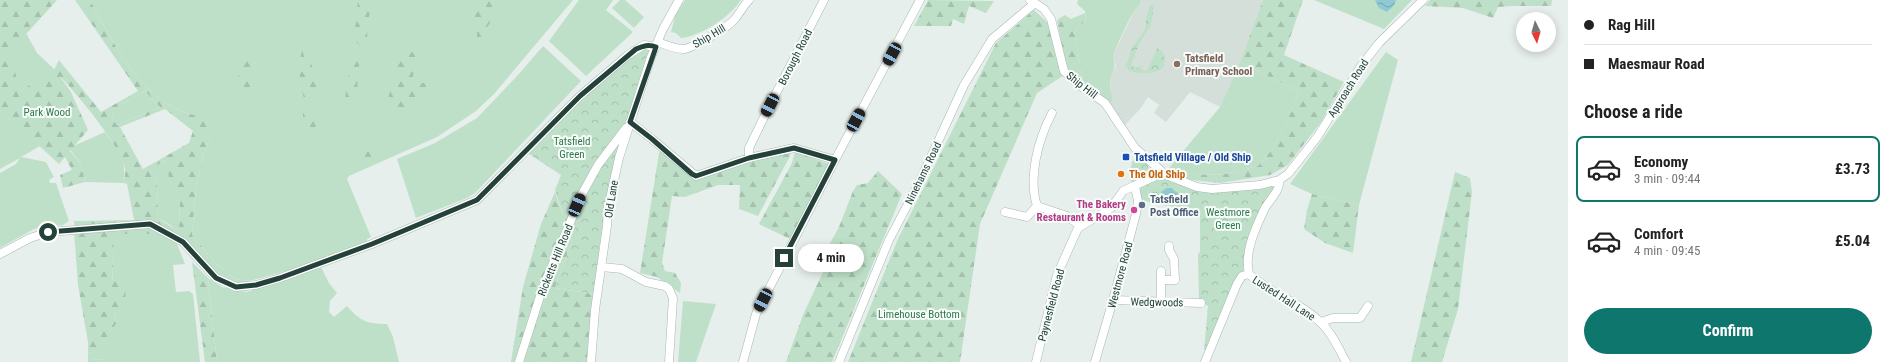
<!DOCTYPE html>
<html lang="en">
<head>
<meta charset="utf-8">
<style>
  body { margin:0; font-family:"Roboto Condensed",sans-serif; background:#f6f6f6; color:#222; height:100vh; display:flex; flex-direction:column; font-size:15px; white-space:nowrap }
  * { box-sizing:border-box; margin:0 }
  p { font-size:13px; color:#767676 }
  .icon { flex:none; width:22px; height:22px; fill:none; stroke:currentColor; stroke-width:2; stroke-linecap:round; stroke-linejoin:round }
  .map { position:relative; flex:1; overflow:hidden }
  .sheet { display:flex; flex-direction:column; background:#fff; width:320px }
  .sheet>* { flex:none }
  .banner { display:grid; align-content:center; height:88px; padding:0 16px; background:#fff }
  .needle { width:26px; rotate:175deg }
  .buttons { position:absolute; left:1516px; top:12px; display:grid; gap:8px }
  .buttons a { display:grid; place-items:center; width:40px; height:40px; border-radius:50%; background:#fff; box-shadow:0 2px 10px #0003; font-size:20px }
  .end { position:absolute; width:18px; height:18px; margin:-9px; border:5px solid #24423a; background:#fff; box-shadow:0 0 0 2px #fff }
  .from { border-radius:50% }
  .bubble { position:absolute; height:28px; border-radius:14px; background:#fff; box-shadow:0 2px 10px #0003; font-size:13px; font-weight:700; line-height:28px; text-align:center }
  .car { position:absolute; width:12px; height:24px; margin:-12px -6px; border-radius:5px; box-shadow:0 0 3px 1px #0007; background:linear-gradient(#222 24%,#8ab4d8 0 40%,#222 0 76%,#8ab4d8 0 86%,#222 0) }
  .banner b { display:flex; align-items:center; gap:14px; height:38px; font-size:15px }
  .banner b+b { border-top:1px solid #e0e0e0 }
  .banner i { width:10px; height:10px; background:#222 }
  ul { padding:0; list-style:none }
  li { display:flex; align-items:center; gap:12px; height:66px; margin:0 8px 6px; padding:0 8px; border:2px solid transparent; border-radius:8px }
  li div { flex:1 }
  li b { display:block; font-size:15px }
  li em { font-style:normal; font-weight:700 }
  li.selected { border-color:#0f766e }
  li>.icon { width:36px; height:36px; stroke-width:1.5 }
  h2 { padding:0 16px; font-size:18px; line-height:48px }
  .button { display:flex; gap:8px; margin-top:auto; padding:8px 16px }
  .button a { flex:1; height:46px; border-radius:24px; background:#0f766e; color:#fff; font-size:16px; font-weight:700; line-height:46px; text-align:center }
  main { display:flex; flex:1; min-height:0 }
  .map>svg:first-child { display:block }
  .built { fill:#d4dfda }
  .green { fill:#bfe0c8 }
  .forest { fill:url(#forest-firs); fill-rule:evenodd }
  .park { fill:url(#park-crowns) }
  .water { fill:url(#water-waves) }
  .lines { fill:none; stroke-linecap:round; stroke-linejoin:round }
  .minor-casing { stroke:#a8b8b2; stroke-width:9 }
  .minor { stroke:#fff; stroke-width:8 }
  .route { stroke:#24423a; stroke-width:5 }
  .education-dot { fill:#8d6e63; stroke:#f7fbf9; stroke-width:1.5 }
  .transit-dot { fill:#1a4fb4; stroke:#f7fbf9; stroke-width:1.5 }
  .food-dot { fill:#e8710a; stroke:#f7fbf9; stroke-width:1.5 }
  .service-dot { fill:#5c6f8a; stroke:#f7fbf9; stroke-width:1.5 }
  .hotel-dot { fill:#d1479c; stroke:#f7fbf9; stroke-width:1.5 }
  .labels { text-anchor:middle; stroke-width:4; stroke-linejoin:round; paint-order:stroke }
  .street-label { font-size:11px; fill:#24423a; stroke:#f7fbf9 }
  .education-label { font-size:11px; font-weight:bold; fill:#785e54; stroke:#f7fbf9; text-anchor:start }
  .park-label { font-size:11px; fill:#2d7a4b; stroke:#f7fbf9 }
  .transit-label { font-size:11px; font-weight:bold; fill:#164399; stroke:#f7fbf9; text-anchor:start }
  .food-label { font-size:11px; font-weight:bold; fill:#c56008; stroke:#f7fbf9; text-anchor:start }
  .service-label { font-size:11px; font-weight:bold; fill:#4e5e75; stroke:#f7fbf9; text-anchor:start }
  .hotel-label { font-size:11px; font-weight:bold; fill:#b23c85; stroke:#f7fbf9; text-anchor:end }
</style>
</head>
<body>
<main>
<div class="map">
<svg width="1568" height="362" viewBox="0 0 1568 362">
  <defs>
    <pattern id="forest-firs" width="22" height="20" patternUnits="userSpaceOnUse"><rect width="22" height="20" fill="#bfe0c8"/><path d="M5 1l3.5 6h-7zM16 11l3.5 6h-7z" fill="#a4c1ad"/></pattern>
    <pattern id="park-crowns" width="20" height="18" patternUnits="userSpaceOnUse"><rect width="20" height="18" fill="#bfe0c8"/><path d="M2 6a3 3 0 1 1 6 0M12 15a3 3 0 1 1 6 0" fill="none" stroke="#a4c1ad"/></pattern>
    <pattern id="water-waves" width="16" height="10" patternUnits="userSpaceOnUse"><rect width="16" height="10" fill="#8ec9d4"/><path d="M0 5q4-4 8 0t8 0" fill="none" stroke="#74a5ad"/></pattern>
  </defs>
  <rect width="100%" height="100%" fill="#e6efeb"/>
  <path class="built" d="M1141 0H1263L1240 62 1220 107 1190 92 1166 122 1154 113 1159 105 1148 97 1141 108 1124 126 1109 103 1113 100 1110 87 1111 77 1116 66 1113 56 1125 30 1135 10 1141 3Z"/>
  <path class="green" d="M90 0H573L494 94 476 111 437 137 349 176 347 179 371 237 367 239 368 243 294 269 249 281 234 279 226 270 217 265 192 235 196 189 203 154 212 134V118C200 116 189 115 179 110 136 90 111 39 90 0Z
    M579 0H613L606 10 633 32 586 76 549 41Z
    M620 0H625L644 17 634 28 612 8Z
    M685 0H741C730 17 701 36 681 38L676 33 671 32 675 16Z
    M1078 0H1141C1141 5 1138 6 1135 10 1126 24 1119 41 1113 56 1118 72 1109 73 1110 87 1111 91 1112 96 1113 100L1109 103 1084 85 1074 31 1086 20 1085 11 1077 4Z
    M1314 0H1412L1384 29Z
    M26 33 37 53 55 70 20 91 9 52Z
    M543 46 581 81 475 193 467 198 416 218 397 159 435 143 477 118 518 75Z
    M1386 52 1398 60 1359 205 1312 194 1290 184Z
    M1240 62 1300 92 1274 147 1258 166 1226 174 1190 175 1170 167 1220 107Z
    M145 91 160 107 117 125 113 120 114 109Z
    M0 110 40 146 21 157 46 162 54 177 49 180 50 183H56L69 221 63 225 34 229 0 248V173L16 164 20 158 0 169Z
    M105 132C118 151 128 159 123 183L85 182 81 164 69 148Z
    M167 161C168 173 170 189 180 196L179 228 175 229 169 224 158 218 157 184 150 170V167Z
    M153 230 177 244 185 264 173 265 176 292 189 291 193 294 200 362H104V359L90 360V354L95 350 116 324 115 312 121 281 112 282 114 249 111 234H151Z
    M321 267 329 283 337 293 330 301 329 312 334 317 347 306C360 321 367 324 387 324L393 337 399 362H217L208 278 222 287 246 292 279 283Z
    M683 301 716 304 696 362H678Z"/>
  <path class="forest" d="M0 0H57L10 52 20 91 54 70 59 60 101 112 138 91 75 0H90C111 39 136 90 179 110 189 115 200 116 212 117V134L203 154 196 189 192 235 217 265 226 270 234 279 249 281 240 283 230 281 217 274 155 223 75 226 74 221 134 220 127 184 123 183C124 179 126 173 125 168 120 145 76 93 59 75L71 92 88 130 70 151 81 164 85 182 63 188 60 175 72 170 65 157 59 164 0 110ZM145 91 160 107 117 125 113 120 114 109ZM165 109 193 131 189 143 143 169 120 127ZM166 161C168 174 170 189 180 197L179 228 175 229 158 218 157 184 150 170V168Z
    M358 0H372L368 22 367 40 361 47 354 39Z
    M483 0H504L475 47 477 39V28L469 26Z
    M928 0 994 1 986 13 969 6 964 24 953 19 951 26H914Z
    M1263 0H1303L1284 55 1344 82 1321 122 1288 165 1270 175 1220 183 1192 180 1166 172 1170 167 1190 175 1226 174 1258 166 1274 147 1300 92 1240 62Z
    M1430 0H1552L1551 6H1511L1498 7 1493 18 1463 8 1425 6Z
    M1034 10 1048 23 1064 75 1037 93 980 224 960 362H848L897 241 996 43Z
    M1085 13 1086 20 1074 31 1084 85 1066 69 1057 20 1065 15 1071 19Z
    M402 46 404 52H417C416 64 412 74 413 85L438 80 442 85C436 88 430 90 424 93 413 98 408 107 398 113L390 111 386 106Z
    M303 48 304 57 312 65 313 71 318 73 319 97 313 96 311 99H304C300 83 297 63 303 48Z
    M353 51 360 57 356 103 350 109 344 106 351 56Z
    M247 60 253 61 252 92 247 93C238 86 237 71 237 61L240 65Z
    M319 110 316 126 313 129 303 125V111L315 115Z
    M364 149 374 151 376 157 365 162 363 158Z
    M661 150 680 166 692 178 699 179 733 166 791 152 789 158 758 216 739 209 740 185H718L685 197 672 196 662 263 665 271 675 273 681 283 680 293 657 277 640 273 659 153Z
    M795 152 829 164 790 239 759 224 792 163Z
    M878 171 902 194 832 362H786L803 315 835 246 829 245 839 227 853 191 857 185 868 183Z
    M1455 172 1470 178 1472 192 1458 309 1442 362H1411Z
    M555 192 572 241 555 288 593 294 587 362H511L523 287 541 224Z
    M1312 194 1359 205 1353 253 1325 243 1304 229 1307 210Z
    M150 228 153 230 151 234H112L114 249 112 281H121L125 284 126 304 115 312 116 324 109 333V341L90 354V360L104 359V362H88V342L78 285 74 231Z
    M192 262 208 278 217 362H205Z"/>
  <path class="park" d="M1150 5H1154L1151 25 1139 44 1131 66 1139 68 1140 65 1142 66 1141 69 1147 71 1157 48 1163 52 1165 59 1164 67C1154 75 1140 74 1129 71L1125 65 1128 61 1132 47 1145 30 1146 19Z
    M644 48 653 49 626 123 591 169 566 223 555 190 561 175 526 152 610 75 634 54Z
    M624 134C615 168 605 202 601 236 598 255 598 275 595 294L555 288 572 241 569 231 600 166Z
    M1136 157C1143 157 1147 163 1149 169L1141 179 1134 184 1129 179 1132 162Z
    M1155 175 1188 187 1273 186 1275 188 1245 256 1243 267 1245 276 1208 352 1204 350 1208 306 1199 301 1198 254 1200 252V210L1155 204 1141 199 1138 190Z"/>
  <path class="water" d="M1375 0H1396C1395 6 1391 8 1387 12L1379 8Z
    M1167 188H1172L1177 194 1174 200H1164L1161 192Z"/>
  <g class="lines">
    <g class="minor-casing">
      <path id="minor" d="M1030 0 1044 9 1051 19 1064 71 1079 85 1105 103 1135 148 1166 175 1197 187 1212 189 1260 185 1279 180 1288 174 1318 136 1361 66 1379 43 1423 0
        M658 42C666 45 677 50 685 49 696 46 727 28 734 20 740 13 743 6 749 0
        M630 122 652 139 696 176 749 158 794 148 835 160
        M749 158V148L765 115 824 0
        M1279 180C1281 191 1268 201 1264 210 1255 229 1244 253 1249 274 1270 294 1301 302 1321 323 1332 333 1339 349 1346 362
        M1037 206 1067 216 1080 226
        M1005 212 1027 217 1037 206C1028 177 1038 140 1052 113
        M0 254 30 238 49 232 150 224 183 242 216 278 236 287 256 285 280 278 372 244 477 200 580 96 628 55 644 45 656 47
        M602 267 622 269 646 282 665 286 669 289 673 298 669 362
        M1161 271V280
        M1113 300 1201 303
        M1161 303V280H1175L1174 259 1169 250V246
        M1321 322 1333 318H1360L1368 306
        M519 362 543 287 582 194 598 165 626 128
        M591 362 595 310 607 226 608 208 619 158 651 57 663 29 679 0
        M743 362 756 314 835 160 920 0
        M839 362 889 240 919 183 964 85 992 39 1035 3
        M1036 362 1057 275 1078 228 1111 208 1123 191 1162 173
        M1095 362 1113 300 1136 214 1138 201 1135 187
        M1205 362 1237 284 1242 276 1249 274"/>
    </g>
    <use href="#minor" class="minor"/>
  </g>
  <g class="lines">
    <path class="route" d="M48 232 150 224 183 242 216 278 236 287 256 285 280 278 372 244 477 200 580 96 636 49C643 46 649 44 656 47L630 122 652 139 692 174 696 176 749 158 794 148 835 160 784 258"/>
  </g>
  <circle class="education-dot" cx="1177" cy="64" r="4"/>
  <rect class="transit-dot" x="1122" y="153" width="8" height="8" rx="2"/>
  <circle class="food-dot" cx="1121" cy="174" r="4"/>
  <circle class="service-dot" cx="1142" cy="205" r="4"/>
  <circle class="hotel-dot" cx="1134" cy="210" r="4"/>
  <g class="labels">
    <g class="street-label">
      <text transform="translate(709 36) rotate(-30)" y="4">Ship Hill</text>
      <text transform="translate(795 57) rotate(-63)" y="4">Borough Road</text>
      <text transform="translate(1082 85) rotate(38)" y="4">Ship Hill</text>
      <text transform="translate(1348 88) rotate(-58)" y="4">Approach Road</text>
      <text transform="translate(923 173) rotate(-64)" y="4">Ninehams Road</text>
      <text transform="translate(611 199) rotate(-81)" y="4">Old Lane</text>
      <text transform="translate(555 260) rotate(-68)" y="4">Ricketts Hill Road</text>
      <text transform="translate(1120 275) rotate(-75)" y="4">Westmore Road</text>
      <text transform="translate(1284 298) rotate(33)" y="4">Lusted Hall Lane</text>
      <text transform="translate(1157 302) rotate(1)" y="4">Wedgwoods</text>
      <text transform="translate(1051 305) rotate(-75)" y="4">Paynesfield Road</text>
    </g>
    <g class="education-label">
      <text x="1185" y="62">Tatsfield<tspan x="1185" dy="13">Primary School</tspan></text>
    </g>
    <g class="park-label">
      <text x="47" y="116">Park Wood</text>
      <text x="572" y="145">Tatsfield<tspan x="572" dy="13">Green</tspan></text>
      <text x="1228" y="216">Westmore<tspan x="1228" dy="13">Green</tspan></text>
      <text x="919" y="318">Limehouse Bottom</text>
    </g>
    <g class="transit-label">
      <text x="1134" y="161">Tatsfield Village / Old Ship</text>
    </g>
    <g class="food-label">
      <text x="1129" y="178">The Old Ship</text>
    </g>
    <g class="service-label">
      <text x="1150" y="203">Tatsfield<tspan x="1150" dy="13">Post Office</tspan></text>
    </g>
    <g class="hotel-label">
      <text x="1126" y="208">The Bakery<tspan x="1126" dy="13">Restaurant &amp; Rooms</tspan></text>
    </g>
  </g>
</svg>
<div class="buttons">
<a><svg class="needle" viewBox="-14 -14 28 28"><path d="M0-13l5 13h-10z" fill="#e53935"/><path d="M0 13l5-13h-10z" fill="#767676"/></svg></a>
</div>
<i class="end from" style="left:48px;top:232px"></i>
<i class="end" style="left:784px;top:258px"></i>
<div class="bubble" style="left:798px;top:244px;width:66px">4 min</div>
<i class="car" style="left:892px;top:54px;rotate:208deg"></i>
<i class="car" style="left:770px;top:105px;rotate:207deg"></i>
<i class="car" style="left:856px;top:120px;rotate:28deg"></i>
<i class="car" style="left:577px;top:205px;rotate:23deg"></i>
<i class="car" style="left:763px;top:300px;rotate:207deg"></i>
</div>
<section class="sheet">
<div class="banner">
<b><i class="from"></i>Rag Hill</b>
<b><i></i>Maesmaur Road</b>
</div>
<h2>Choose a ride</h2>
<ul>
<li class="selected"><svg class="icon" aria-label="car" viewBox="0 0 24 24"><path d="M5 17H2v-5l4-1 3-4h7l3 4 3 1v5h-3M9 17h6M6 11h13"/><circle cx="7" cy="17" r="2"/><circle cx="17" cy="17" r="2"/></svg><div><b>Economy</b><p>3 min · 09:44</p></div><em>£3.73</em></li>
<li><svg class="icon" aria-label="car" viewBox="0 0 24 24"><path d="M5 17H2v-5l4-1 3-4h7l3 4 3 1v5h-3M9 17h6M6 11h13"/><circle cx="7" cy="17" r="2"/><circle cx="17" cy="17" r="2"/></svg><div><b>Comfort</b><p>4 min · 09:45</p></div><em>£5.04</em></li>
</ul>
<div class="button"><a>Confirm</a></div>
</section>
</main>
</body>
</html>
